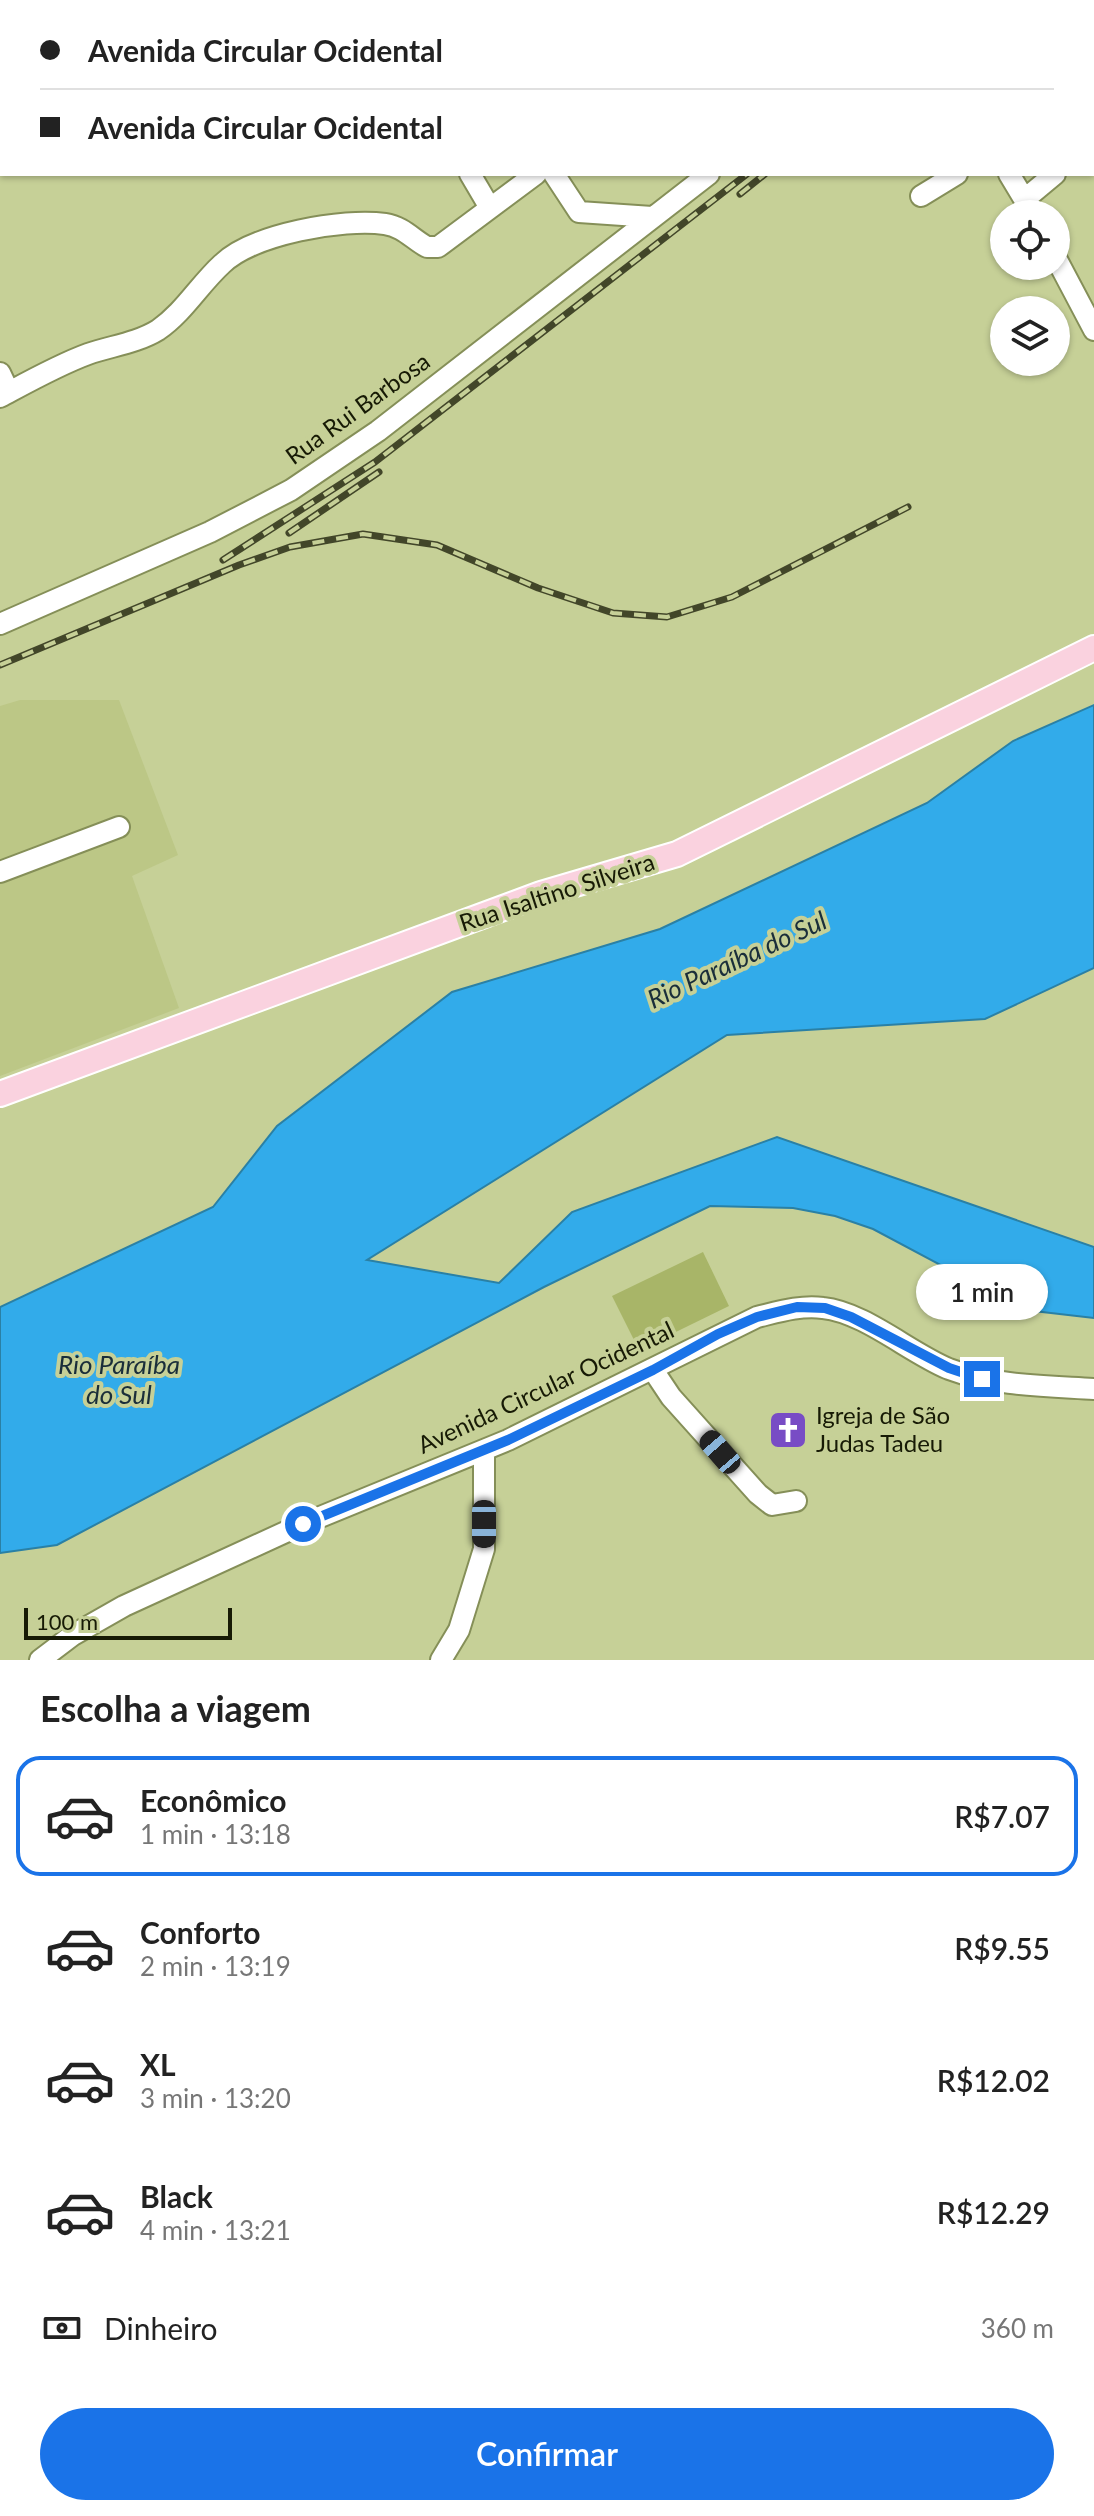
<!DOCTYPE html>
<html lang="pt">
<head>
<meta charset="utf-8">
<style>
  body { margin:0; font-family:Lato,sans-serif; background:#f2f2f2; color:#222; height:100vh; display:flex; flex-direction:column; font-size:30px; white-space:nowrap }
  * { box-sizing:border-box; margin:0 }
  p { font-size:26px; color:#767676 }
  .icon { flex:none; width:44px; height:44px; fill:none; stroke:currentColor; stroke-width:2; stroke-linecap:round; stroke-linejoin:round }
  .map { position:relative; height:1660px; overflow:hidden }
  .side { display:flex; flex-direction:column; background:#fff; flex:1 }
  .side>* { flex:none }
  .banner { position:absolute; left:0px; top:0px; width:1094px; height:176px; box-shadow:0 2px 6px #0004; display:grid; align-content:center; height:176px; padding:0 40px; background:#fff }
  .buttons { position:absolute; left:990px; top:200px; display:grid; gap:16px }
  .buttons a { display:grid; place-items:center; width:80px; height:80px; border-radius:50%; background:#fff; box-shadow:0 2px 6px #0004; font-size:40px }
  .scale { position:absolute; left:24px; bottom:20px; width:208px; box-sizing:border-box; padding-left:8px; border:4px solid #171a05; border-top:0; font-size:22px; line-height:28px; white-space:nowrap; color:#171a05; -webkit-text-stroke:6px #c6d097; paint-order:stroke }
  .end { position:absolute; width:36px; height:36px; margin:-18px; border:10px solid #1a73e8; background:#fff; box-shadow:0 0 0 4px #fff }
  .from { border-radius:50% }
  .bubble { position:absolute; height:56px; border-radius:28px; background:#fff; box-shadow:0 2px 6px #0004; font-size:26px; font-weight:600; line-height:56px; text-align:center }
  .car { position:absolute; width:24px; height:48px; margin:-24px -12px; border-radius:10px; box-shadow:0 0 6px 2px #0007; background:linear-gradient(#222 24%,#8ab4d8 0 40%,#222 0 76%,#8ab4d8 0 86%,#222 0) }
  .banner b { display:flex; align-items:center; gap:28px; height:76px; font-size:30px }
  .banner b+b { border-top:2px solid #e0e0e0 }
  .banner i { width:20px; height:20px; background:#222 }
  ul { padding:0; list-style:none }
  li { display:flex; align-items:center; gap:24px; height:120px; margin:0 16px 12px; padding:0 24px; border:4px solid transparent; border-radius:24px }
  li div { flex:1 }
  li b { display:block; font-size:30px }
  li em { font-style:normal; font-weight:600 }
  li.active { border-color:#1a73e8 }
  li>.icon { width:72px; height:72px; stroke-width:1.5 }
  h2 { padding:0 40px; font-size:36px; line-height:96px }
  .pay { display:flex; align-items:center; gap:20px; height:88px; padding:0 40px; font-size:30px }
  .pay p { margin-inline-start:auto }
  .action { display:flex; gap:16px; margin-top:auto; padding:16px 40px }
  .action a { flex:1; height:92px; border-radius:48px; background:#1a73e8; color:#fff; font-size:32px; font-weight:600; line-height:92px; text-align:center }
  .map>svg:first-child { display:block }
  .built { fill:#bcc786 }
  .green { fill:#a8b568 }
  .water { fill:#32abea; stroke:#2a80a5; stroke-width:2 }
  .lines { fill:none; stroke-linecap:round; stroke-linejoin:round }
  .minor-casing { stroke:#858f58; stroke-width:24 }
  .major-casing { stroke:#fff; stroke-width:28 }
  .minor { stroke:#fff; stroke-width:20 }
  .major { stroke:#fad2df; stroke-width:24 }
  .rail-casing { stroke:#424629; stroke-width:7 }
  .rail { stroke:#c6d097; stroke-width:4; stroke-dasharray:12; stroke-linecap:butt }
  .route { stroke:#1a73e8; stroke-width:10 }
  .labels { text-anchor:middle; stroke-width:8; stroke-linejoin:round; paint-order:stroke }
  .street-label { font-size:24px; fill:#171a05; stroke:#c6d097 }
  .poi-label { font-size:24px; fill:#171a05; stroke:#c6d097; text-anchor:start }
  .water-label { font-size:26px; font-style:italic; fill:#1a2e3a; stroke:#c6d097 }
</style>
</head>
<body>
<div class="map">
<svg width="1094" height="1660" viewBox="0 0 1094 1660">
  <rect width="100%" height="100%" fill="#c6d097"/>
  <path class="built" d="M20 700H119L178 855 132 876 179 1008 0 1076V706Z"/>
  <path class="green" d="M703 1252 729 1306 639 1350 612 1296Z"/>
  <path class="water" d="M1094 705V968L985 1019 727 1035 367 1260 499 1283 572 1212 777 1137 1094 1247V1318L1025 1310 873 1229 835 1216 793 1208 710 1206 544 1287 57 1545 0 1553V1307L213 1207 277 1126 452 992 660 929 927 803 1013 741Z"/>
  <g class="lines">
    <g class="minor-casing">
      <path id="minor" d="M308 0 310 2
        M552 0 556 2
        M589 0 590 2
        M743 2 746 0
        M930 2 932 0
        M1014 2 1017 0
        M1092 99 1094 102
        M1092 144 1094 142
        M470 174 490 208
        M554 174 579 212 652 217
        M1009 174 1033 214
        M921 196 957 174
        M1025 199 1055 174
        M1056 258 1094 330
        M0 373 9 392
        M0 397C28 382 58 365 88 354 111 346 137 343 158 330 184 312 199 285 222 264 253 234 343 218 385 224 404 227 412 239 427 247H438L536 174
        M0 624 210 532 291 490 378 431 709 174
        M0 872 119 827
        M653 1370 671 1397 758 1494 772 1505 796 1501
        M40 1660 73 1635 124 1606 303 1524 508 1440 757 1317C778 1312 800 1305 823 1308 864 1312 910 1353 949 1369 994 1386 1046 1386 1094 1389
        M441 1660 459 1630 484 1549V1450"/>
    </g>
    <g class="major-casing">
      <path id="major" d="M0 1094 541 894 677 854 1094 648"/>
    </g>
    <use href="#minor" class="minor"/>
    <use href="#major" class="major"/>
    <g class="rail-casing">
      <path id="rail" d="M973 2 975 0
        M989 2 991 0
        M740 194 765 174
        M289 533 379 472
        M223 560 375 462 747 174
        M0 665 239 565 290 547 363 534 437 545 538 588 613 613 667 617 732 597 908 507"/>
    </g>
    <use href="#rail" class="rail"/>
  </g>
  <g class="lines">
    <path class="route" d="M303 1524 508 1440 653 1370 718 1334 757 1317 797 1307 825 1308 851 1317 949 1368 982 1379"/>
  </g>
  <defs>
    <g id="church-square" transform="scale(2)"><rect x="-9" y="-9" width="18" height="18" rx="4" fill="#784cc5" stroke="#c6d097"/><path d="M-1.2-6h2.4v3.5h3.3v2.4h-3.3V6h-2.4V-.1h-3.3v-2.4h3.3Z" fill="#fff"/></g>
  </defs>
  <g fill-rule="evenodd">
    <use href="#church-square" x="788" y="1430"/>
  </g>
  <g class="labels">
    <g class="street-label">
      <text transform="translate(358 409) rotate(-36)" y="8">Rua Rui Barbosa</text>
      <text transform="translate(557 893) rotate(-18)" y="8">Rua Isaltino Silveira</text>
      <text transform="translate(546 1388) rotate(-25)" y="8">Avenida Circular Ocidental</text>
    </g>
    <g class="poi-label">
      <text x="816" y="1424">Igreja de São<tspan x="816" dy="28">Judas Tadeu</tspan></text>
    </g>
    <g class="water-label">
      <text transform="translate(737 960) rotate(-25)" y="9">Rio Paraíba do Sul</text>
      <text x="119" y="1374">Rio Paraíba<tspan x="119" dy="30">do Sul</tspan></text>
    </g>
  </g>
</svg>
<div class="buttons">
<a><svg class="icon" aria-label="locate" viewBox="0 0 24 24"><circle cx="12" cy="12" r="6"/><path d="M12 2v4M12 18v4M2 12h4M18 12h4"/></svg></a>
<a><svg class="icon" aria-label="layers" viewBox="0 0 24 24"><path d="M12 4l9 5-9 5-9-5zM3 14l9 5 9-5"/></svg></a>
</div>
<div class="scale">100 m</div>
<i class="end from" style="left:303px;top:1524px"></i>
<i class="end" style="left:982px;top:1379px"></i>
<div class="bubble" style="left:916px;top:1264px;width:132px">1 min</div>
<i class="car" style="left:720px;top:1452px;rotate:319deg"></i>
<i class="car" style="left:484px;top:1524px;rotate:180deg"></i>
<div class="banner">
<b><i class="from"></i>Avenida Circular Ocidental</b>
<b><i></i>Avenida Circular Ocidental</b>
</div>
</div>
<section class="side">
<h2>Escolha a viagem</h2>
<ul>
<li class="active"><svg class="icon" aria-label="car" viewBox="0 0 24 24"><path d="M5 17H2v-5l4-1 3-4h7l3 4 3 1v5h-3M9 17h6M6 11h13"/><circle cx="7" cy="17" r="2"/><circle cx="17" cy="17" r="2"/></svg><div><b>Econômico</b><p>1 min · 13:18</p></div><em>R$7.07</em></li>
<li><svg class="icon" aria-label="car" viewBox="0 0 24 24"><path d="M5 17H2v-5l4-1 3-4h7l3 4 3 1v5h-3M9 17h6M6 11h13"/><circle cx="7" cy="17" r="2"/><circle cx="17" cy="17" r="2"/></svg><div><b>Conforto</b><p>2 min · 13:19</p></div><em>R$9.55</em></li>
<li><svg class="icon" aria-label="car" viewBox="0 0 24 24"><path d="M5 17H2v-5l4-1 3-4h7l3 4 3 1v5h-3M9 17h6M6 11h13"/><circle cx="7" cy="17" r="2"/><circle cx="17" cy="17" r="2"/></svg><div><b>XL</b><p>3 min · 13:20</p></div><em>R$12.02</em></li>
<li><svg class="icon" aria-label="car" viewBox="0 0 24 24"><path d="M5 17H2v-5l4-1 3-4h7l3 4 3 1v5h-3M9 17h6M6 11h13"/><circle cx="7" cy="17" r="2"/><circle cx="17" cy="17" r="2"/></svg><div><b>Black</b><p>4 min · 13:21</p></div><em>R$12.29</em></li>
</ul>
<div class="pay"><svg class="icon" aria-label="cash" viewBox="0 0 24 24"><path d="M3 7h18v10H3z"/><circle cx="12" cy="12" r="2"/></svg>Dinheiro<p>360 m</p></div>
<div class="action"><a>Confirmar</a></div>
</section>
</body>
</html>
